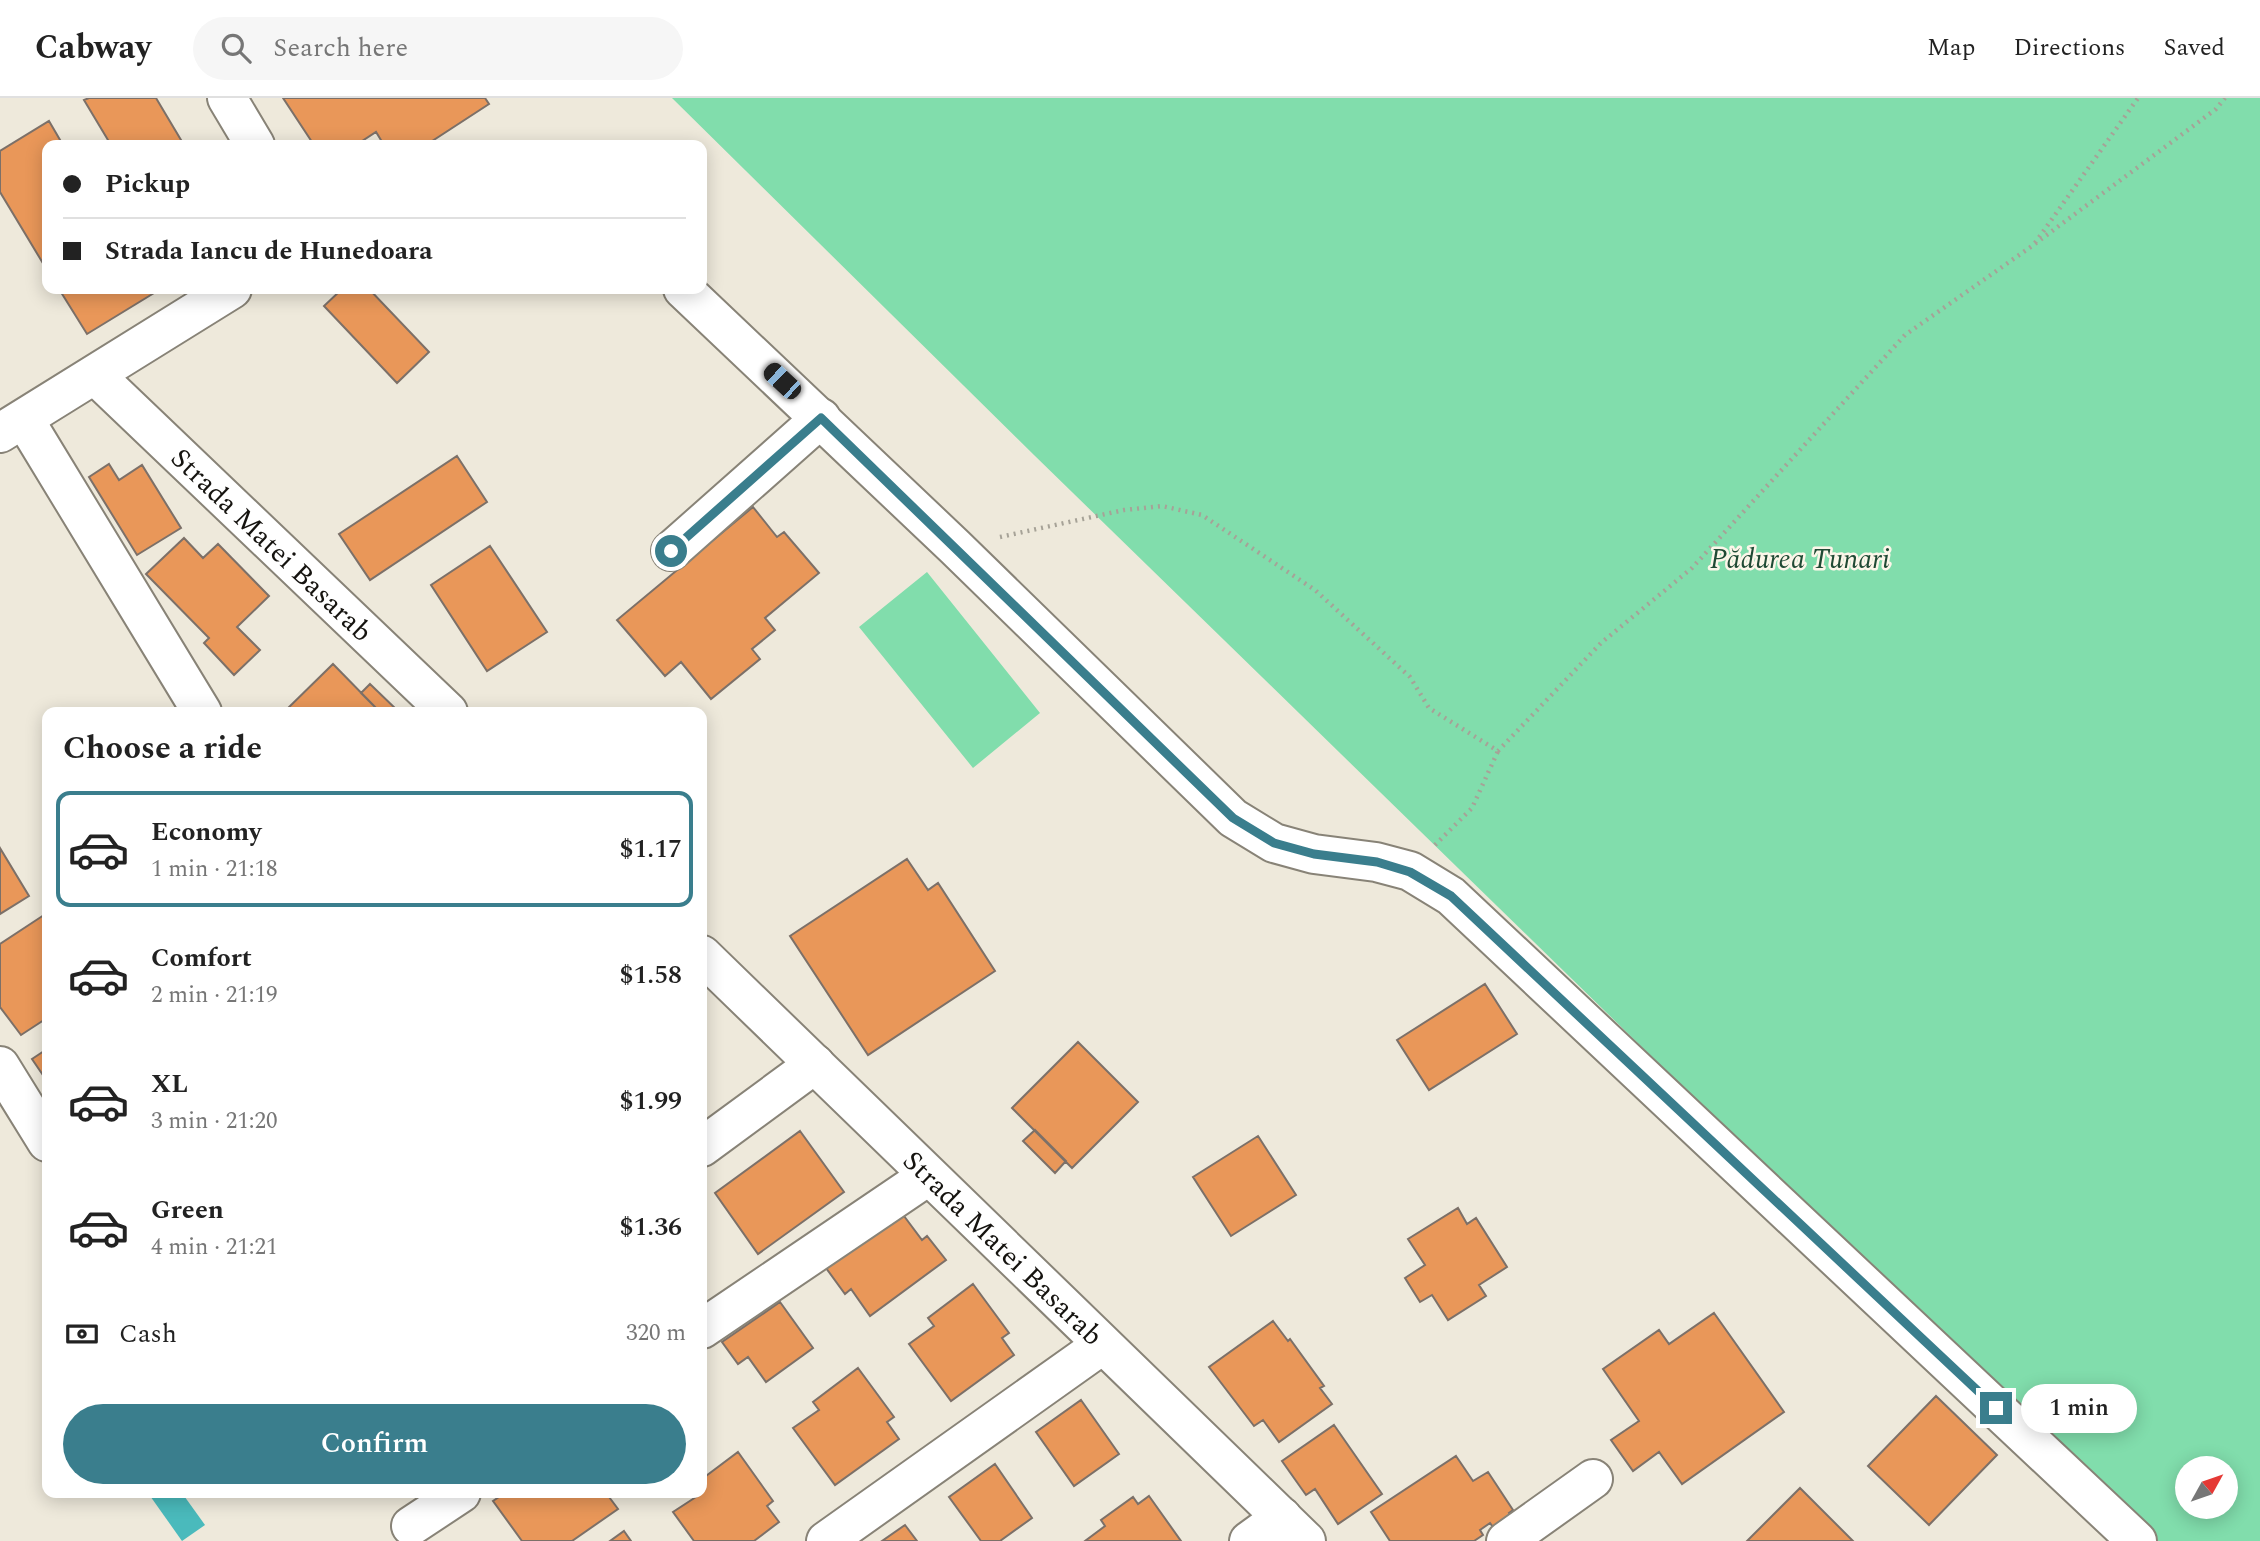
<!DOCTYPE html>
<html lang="en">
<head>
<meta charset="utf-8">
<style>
  body { margin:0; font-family:Spectral,serif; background:#f6f6f6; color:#222; height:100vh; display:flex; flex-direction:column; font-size:26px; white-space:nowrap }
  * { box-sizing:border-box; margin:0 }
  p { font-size:23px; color:#767676 }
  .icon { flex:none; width:38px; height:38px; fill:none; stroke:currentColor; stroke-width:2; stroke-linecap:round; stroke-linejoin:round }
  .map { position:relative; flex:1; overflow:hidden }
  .drawer { position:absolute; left:42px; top:609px; width:665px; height:791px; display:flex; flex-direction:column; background:#fff; border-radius:14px; box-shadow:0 4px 18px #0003 }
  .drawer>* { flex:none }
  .banner { position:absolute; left:42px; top:42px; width:665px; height:154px; border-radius:14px; box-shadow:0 4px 18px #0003; display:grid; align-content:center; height:154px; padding:0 21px; background:#fff }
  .needle { width:46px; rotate:50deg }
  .controls { position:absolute; left:2175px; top:1358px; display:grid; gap:14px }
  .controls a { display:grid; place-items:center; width:63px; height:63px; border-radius:50%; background:#fff; box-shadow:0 4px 18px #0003; font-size:35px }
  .end { position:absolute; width:32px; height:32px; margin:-16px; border:9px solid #3a7e8d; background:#fff; box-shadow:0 0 0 4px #fff }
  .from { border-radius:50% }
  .bubble { position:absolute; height:49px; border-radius:24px; background:#fff; box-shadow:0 4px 18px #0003; font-size:23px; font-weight:600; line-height:49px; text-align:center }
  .car { position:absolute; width:21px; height:42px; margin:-21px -10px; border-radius:9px; box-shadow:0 0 5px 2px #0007; background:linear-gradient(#222 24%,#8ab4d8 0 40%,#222 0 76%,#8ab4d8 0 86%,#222 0) }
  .banner b { display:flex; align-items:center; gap:24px; height:66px; font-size:26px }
  .banner b+b { border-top:2px solid #e0e0e0 }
  .banner i { width:18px; height:18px; background:#222 }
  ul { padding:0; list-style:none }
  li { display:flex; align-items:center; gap:21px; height:116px; margin:0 14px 10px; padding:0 7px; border:4px solid transparent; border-radius:14px }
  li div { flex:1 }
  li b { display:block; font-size:26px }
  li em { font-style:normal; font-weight:600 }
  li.on { border-color:#3a7e8d }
  li>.icon { width:63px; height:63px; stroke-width:1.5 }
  h2 { padding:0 21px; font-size:32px; line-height:84px }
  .pay { display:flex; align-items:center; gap:18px; height:77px; padding:0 21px; font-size:26px }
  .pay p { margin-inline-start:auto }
  .action { display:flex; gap:14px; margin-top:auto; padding:14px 21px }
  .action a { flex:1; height:80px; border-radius:42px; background:#3a7e8d; color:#fff; font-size:28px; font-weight:600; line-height:80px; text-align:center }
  header { display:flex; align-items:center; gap:42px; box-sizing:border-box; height:98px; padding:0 35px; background:#fff; border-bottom:2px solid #e0e0e0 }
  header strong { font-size:33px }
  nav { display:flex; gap:38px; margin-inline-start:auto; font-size:24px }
  .search { width:490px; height:63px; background:#f6f6f6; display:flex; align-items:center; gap:18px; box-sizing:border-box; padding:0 24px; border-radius:38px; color:#767676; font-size:26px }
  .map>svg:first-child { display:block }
  .green { fill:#81ddac; fill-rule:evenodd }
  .water { fill:#4ababc }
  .building { fill:#e99759; stroke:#7c7068; stroke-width:2 }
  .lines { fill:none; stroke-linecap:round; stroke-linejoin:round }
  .street-casing { stroke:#888377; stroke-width:42 }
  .path { stroke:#a6a297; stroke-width:4.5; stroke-dasharray:2 5; stroke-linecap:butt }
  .street { stroke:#fff; stroke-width:38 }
  .route { stroke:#3a7e8d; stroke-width:9 }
  .labels { text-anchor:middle; stroke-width:5; stroke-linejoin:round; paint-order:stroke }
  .street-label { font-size:28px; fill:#15130f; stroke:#fcf6e9 }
  .park-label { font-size:28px; font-style:italic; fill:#1f4a34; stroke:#fcf6e9 }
</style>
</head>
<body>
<header>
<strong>Cabway</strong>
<div class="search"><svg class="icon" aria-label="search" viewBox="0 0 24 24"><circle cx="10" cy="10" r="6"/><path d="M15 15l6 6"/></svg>Search here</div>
<nav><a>Map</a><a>Directions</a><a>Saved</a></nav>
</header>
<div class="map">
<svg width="2260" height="1443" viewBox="0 0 2260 1443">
  <rect width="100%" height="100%" fill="#eee9db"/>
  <path class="green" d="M672 0H2260V1443H2149L1034 357ZM2188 1370H2226V1409H2188Z
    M927 474 1040 615 973 670 859 529Z"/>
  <path class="water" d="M148 1395H182L205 1427 182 1443Z"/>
  <path class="building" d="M89 0H156L184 47H111L84 2Z
    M283 0H485L489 6 426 47H384L376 34 356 47H314Z
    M49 23 63 47H47V172L0 94V53Z
    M59 191H151L154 195 87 236Z
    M342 191H369L429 254 397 285 324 208Z
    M457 358 487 404 370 482 339 436Z
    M109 366 119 382 142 367 181 430 137 457 89 379Z
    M753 409 777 439 784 434 819 475 765 520 775 532 752 551 760 561 711 601 681 564 665 578 617 522Z
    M184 440 203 460 218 446 269 498 237 529 260 552 234 577 204 545 209 540 146 476Z
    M490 448 547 534 487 573 431 487Z
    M333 566 380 614H284Z
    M370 586 399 614H380L361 595Z
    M0 750 29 798 0 816Z
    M907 761 928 792 938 785 995 873 868 957 790 838Z
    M47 815V920L21 937 0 909V846Z
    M1485 886 1517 936 1429 992 1397 942Z
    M1078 944 1138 1004 1072 1070 1012 1010Z
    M47 951V983L32 961Z
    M1035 1032 1066 1063 1055 1075 1023 1043Z
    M800 1033 844 1094 758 1156 715 1095Z
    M1258 1038 1296 1097 1231 1138 1193 1079Z
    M1458 1110 1467 1126 1476 1120 1507 1169 1479 1187 1486 1198 1448 1222 1432 1197 1420 1204 1405 1180 1425 1167 1408 1141Z
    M901 1114 922 1142 927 1138 946 1162 870 1218 851 1191 845 1196 826 1170Z
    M973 1186 1009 1235 1002 1240 1014 1257 951 1303 909 1246 934 1228 928 1220Z
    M780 1204 813 1250 766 1284 748 1259 738 1266 722 1244Z
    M1714 1215 1784 1314 1682 1386 1659 1354 1633 1373 1611 1342 1639 1323 1603 1271 1659 1232 1669 1246Z
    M1273 1223 1288 1243 1290 1241 1324 1288 1320 1290 1332 1306 1279 1344 1263 1322 1254 1328 1209 1269Z
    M858 1270 894 1319 887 1324 899 1341 835 1387 793 1330 819 1312 813 1304Z
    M1936 1298 1997 1357 1929 1427 1868 1368Z
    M1081 1302 1119 1356 1074 1388 1036 1334Z
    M1334 1327 1382 1396 1338 1426 1315 1391 1306 1397 1282 1363Z
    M738 1354 773 1403 767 1408 779 1424 754 1443H694L673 1414 702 1395V1381Z
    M1456 1358 1473 1383 1488 1374 1513 1412 1509 1415 1513 1421 1496 1433 1490 1425 1480 1432 1483 1437 1474 1443H1390L1371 1414Z
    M995 1366 1032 1420 1000 1443H981L949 1399Z
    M1800 1390 1853 1443H1747Z
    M505 1395H606L618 1411 572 1443H522L493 1403Z
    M1149 1398 1181 1443H1085L1105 1428 1101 1422 1133 1399 1138 1406Z
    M905 1427 917 1443H882Z
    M624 1433 631 1443H610Z"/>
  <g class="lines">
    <g class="street-casing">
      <g id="street">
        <path d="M227 0 255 47"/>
        <path d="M683 191 955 449 1233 720 1274 745 1314 756 1376 764 1410 773 1451 798 2137 1443"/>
        <path id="s1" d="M95 277 448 614"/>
        <path d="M24 321 202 614"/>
        <path d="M0 335 232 191"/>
        <path d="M671 453 821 320"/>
        <path id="s2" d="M702 857 1306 1443"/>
        <path d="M0 968 47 1044"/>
        <path d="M702 1049 815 966"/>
        <path d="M702 1231 928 1078"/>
        <path d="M411 1428 461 1395"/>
        <path d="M826 1443 1102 1247"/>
        <path d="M1249 1443 1282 1419"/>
        <path d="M1506 1443 1593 1381"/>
      </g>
    </g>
    <path class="path" d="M2035 145 2138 0
      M1000 439 1124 412 1162 408 1202 417 1315 492 1410 579 1429 610 1498 653 1601 545 1692 470 1905 237 2032 148 2216 11 2225 0
      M1435 747 1472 710 1498 653"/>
    <use href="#street" class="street"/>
  </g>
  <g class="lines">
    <path class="route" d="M671 453 821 320 1233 720 1274 745 1314 756 1377 764 1410 774 1451 798 1996 1310"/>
  </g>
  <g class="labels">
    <g class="street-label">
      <text dy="10" stroke="none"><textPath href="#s1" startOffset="245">Strada Matei Basarab</textPath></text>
      <text dy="10" stroke="none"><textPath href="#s2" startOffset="420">Strada Matei Basarab</textPath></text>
    </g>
    <g class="park-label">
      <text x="1800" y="470">Pădurea Tunari</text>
    </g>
  </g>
</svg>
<div class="controls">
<a><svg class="needle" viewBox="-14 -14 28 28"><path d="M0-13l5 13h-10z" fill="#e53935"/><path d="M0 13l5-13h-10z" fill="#767676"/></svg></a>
</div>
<i class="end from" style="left:671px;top:453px"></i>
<i class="end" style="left:1996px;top:1310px"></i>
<div class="bubble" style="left:2021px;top:1286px;width:116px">1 min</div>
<i class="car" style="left:782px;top:283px;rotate:313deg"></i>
<div class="banner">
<b><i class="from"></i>Pickup</b>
<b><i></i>Strada Iancu de Hunedoara</b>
</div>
<section class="drawer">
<h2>Choose a ride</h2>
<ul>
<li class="on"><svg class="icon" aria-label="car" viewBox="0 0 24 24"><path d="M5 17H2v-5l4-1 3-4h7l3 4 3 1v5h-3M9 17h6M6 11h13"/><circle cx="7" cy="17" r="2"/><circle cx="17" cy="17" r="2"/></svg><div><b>Economy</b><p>1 min · 21:18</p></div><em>$1.17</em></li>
<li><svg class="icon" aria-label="car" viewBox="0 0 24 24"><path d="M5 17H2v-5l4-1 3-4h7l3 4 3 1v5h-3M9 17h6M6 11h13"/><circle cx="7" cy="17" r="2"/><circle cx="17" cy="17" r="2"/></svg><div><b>Comfort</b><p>2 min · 21:19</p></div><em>$1.58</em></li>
<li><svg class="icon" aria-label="car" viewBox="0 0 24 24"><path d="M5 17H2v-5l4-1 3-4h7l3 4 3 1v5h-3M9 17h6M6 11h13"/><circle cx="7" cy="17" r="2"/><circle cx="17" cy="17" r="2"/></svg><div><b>XL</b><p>3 min · 21:20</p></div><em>$1.99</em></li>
<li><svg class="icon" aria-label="car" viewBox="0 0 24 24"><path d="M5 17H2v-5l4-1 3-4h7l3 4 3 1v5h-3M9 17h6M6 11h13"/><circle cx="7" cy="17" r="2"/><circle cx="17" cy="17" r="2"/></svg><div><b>Green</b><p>4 min · 21:21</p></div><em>$1.36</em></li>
</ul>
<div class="pay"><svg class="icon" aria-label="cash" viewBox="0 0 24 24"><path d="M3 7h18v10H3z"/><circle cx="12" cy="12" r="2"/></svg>Cash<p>320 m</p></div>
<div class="action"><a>Confirm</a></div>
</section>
</div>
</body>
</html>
